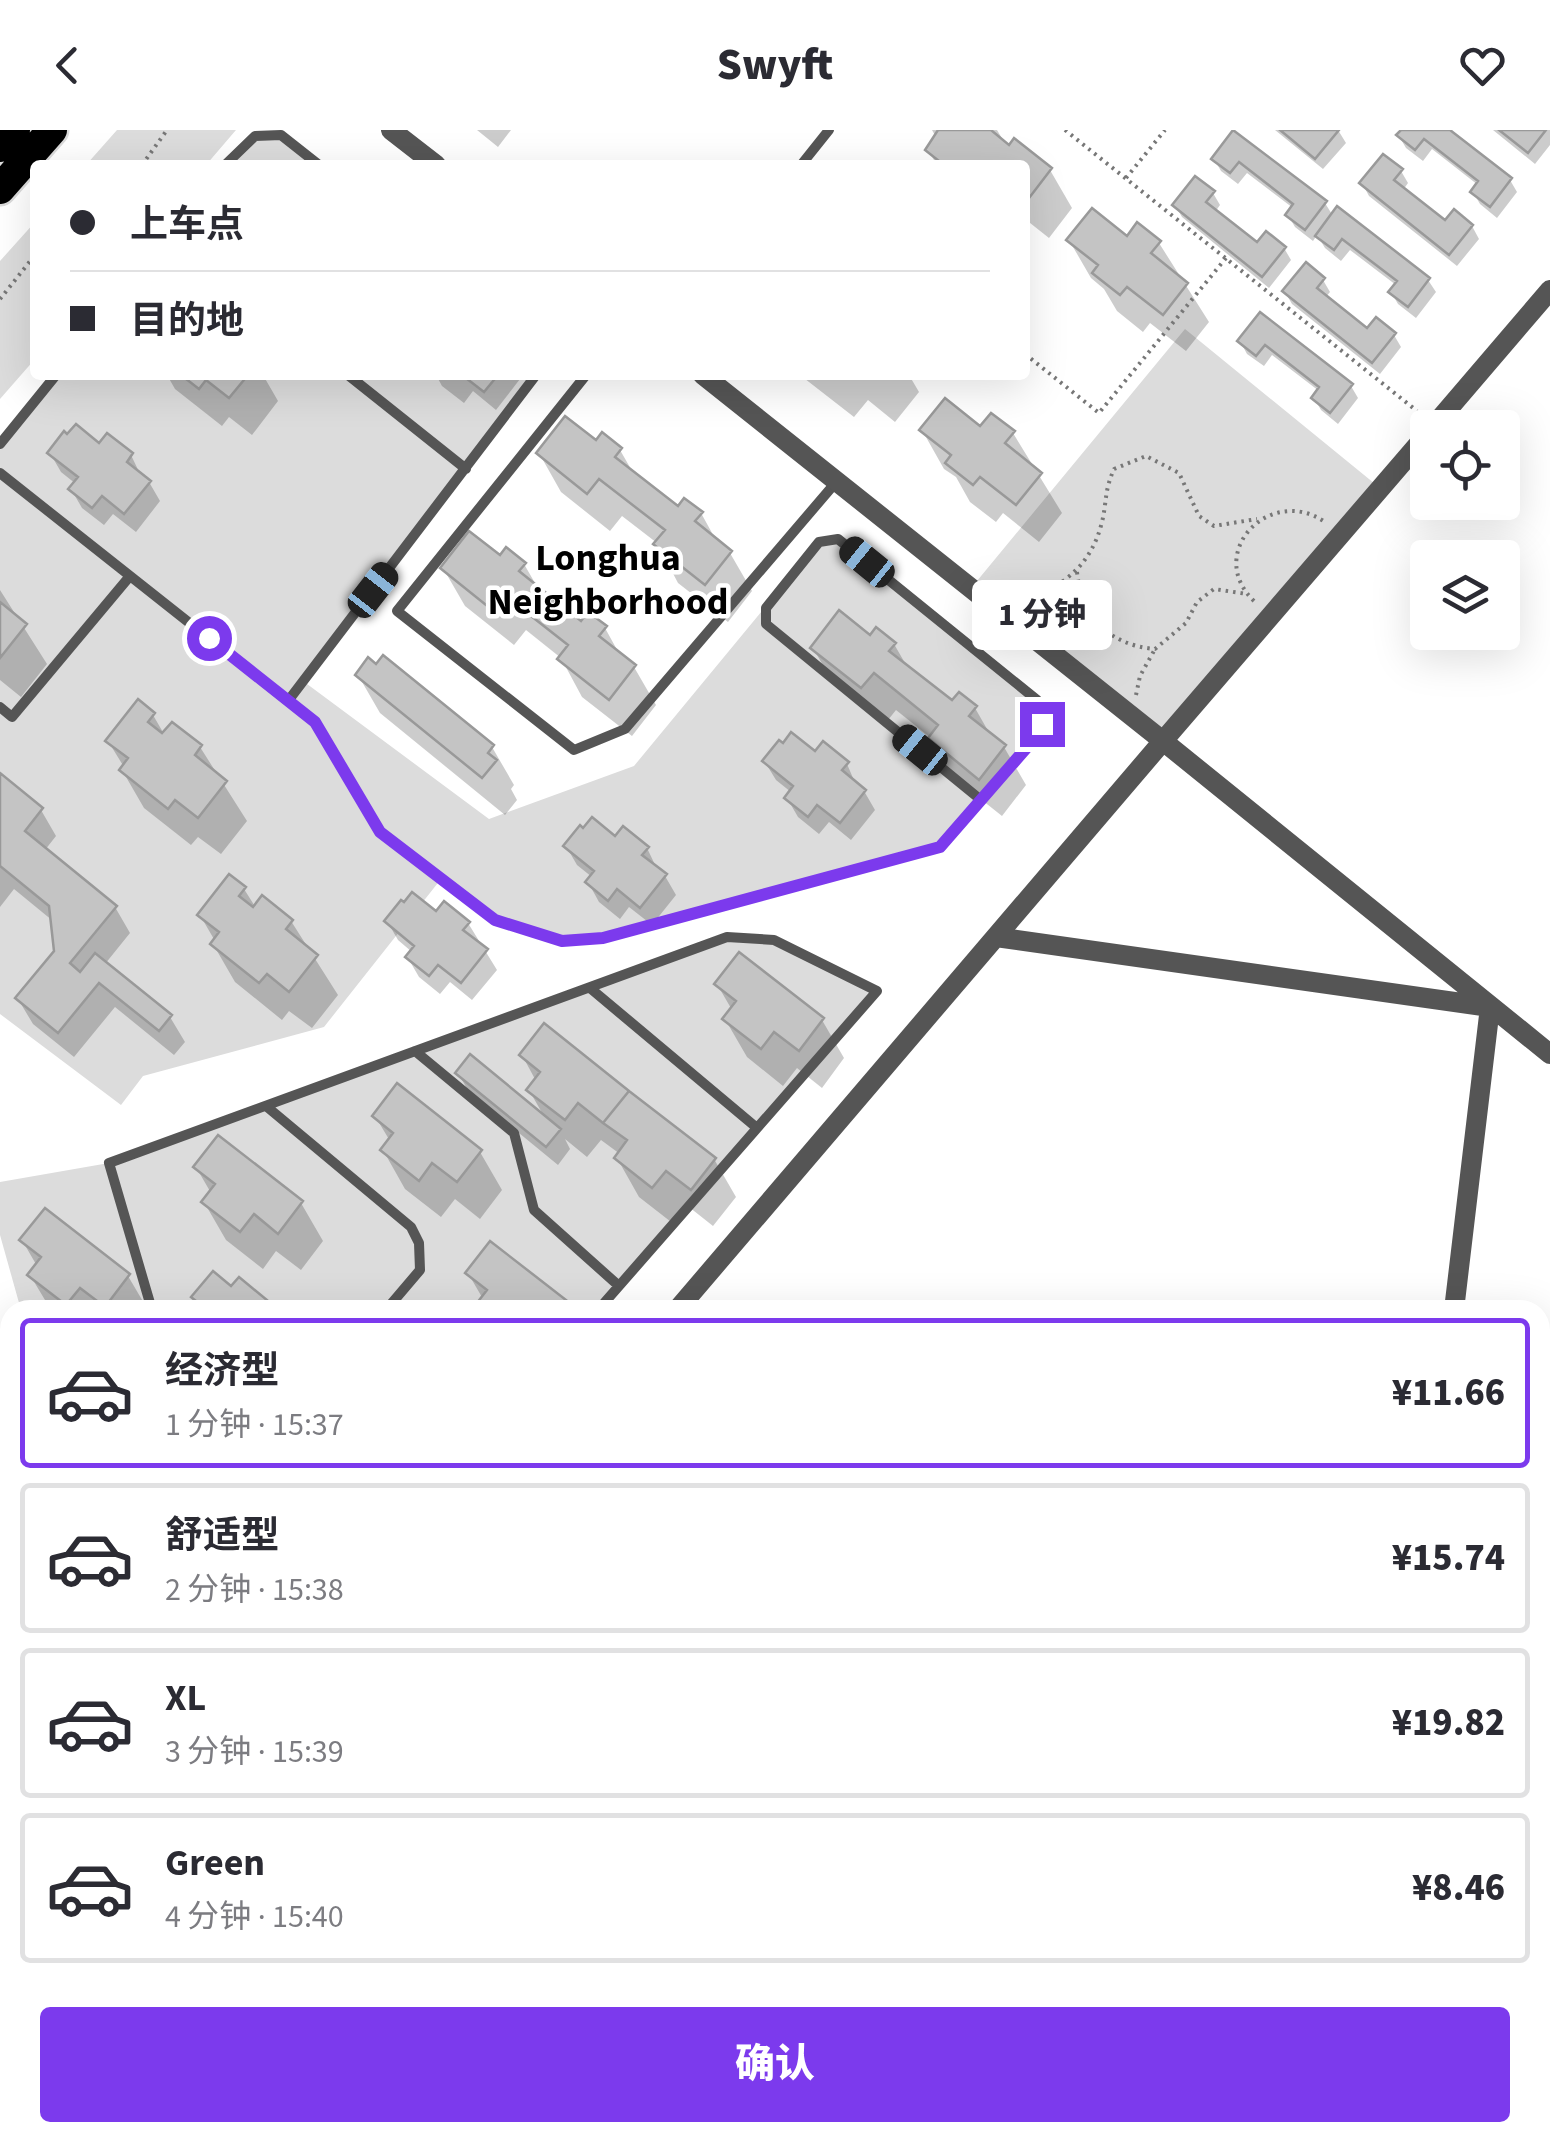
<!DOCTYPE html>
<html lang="zh">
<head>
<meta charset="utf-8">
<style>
  body { margin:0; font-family:"Source Sans 3","Noto Sans SC",sans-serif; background:#f2f2f3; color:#2b2b33; height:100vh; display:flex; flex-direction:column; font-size:38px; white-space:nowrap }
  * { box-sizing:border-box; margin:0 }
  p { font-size:32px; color:#7c7c81 }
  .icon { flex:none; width:55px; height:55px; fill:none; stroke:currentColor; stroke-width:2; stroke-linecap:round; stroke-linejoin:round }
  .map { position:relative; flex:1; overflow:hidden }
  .panel { position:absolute; left:0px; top:1170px; width:1550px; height:842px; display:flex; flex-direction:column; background:#fff; border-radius:30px 30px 0 0; box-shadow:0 10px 40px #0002 }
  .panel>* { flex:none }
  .top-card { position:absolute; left:30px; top:30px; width:1000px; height:220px; border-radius:10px; box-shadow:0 10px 40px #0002; display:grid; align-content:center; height:220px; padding:0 40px; background:#fff }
  .buttons { position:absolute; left:1410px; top:280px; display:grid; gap:20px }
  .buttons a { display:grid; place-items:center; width:110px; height:110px; border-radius:10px; background:#fff; box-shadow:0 10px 40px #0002; font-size:50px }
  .end { position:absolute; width:45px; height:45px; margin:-22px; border:12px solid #7c3aed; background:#fff; box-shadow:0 0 0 5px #fff }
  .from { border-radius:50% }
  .bubble { position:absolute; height:70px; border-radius:10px; background:#fff; box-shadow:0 10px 40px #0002; font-size:32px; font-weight:800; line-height:70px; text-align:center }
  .car { position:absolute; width:30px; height:60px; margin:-30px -15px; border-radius:12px; box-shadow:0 0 8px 2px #0007; background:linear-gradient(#222 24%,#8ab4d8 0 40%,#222 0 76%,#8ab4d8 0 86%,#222 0) }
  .top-card b { display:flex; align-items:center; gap:35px; height:95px; font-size:38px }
  .top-card b+b { border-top:2px solid #e1e1e2 }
  .top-card i { width:25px; height:25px; background:#2b2b33 }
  ul { padding:18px 0 0; list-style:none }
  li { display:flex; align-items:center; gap:30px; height:150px; margin:0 20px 15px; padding:0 20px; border:5px solid #e1e1e2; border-radius:10px }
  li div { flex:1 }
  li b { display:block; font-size:38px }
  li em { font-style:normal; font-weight:800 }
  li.on { border-color:#7c3aed }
  li>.icon { width:90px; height:90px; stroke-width:1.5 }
  .action { display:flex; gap:20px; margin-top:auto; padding:20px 40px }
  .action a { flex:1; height:115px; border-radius:10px; background:#7c3aed; color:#fff; font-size:40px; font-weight:800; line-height:115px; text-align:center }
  header { display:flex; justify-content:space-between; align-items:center; height:130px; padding:0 40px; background:#fff; font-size:45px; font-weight:800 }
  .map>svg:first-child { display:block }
  .green { fill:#dcdcdc }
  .shadow { fill:#0003 }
  .building { fill:#c4c4c4; stroke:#999; stroke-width:2.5 }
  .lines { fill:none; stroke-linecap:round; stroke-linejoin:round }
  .highway-casing { stroke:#dbdbdb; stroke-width:35 }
  .path { stroke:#777; stroke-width:4; stroke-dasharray:2.5 5; stroke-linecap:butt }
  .lane { stroke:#555; stroke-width:10 }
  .street { stroke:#555; stroke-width:20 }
  .highway { stroke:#000; stroke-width:30 }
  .route { stroke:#7c3aed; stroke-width:12 }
  .labels { text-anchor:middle; stroke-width:9; stroke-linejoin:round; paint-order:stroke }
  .neighbourhood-label { font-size:38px; font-weight:bold; fill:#000; stroke:#fff }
</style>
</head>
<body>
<header><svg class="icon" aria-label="back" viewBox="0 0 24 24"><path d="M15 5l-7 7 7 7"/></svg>Swyft<svg class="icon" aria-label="heart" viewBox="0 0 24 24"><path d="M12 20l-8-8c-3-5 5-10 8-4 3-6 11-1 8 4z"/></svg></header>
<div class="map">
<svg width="1550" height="2012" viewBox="0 0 1550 2012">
  <rect width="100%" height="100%" fill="#fff"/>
  <path class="green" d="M117 0H236L206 35H86Z
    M281 5 319 35H225L255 6Z
    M35 92V229L0 269V131Z
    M1185 199 1380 358 1163 611 972 457Z
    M56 245H536L303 551 489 689 634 636 819 412 838 409 1037 570 1042 594 940 717 603 808 562 811 495 790 441 749 324 897 143 946 121 975 0 884V314Z
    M727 807 774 810 877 861 598 1180H21L0 1105V1052L109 1033Z
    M0 1444 10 1488V2002L91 2003 92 2012H0Z"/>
  <path class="shadow" d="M477 0H511L498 17Z
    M932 0H997L1006 15 1050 40 1072 78 1049 108 1025 89V35H937L928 20 937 9Z
    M1275 0H1338L1346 13 1323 39Z
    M1404 0H1445L1510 50 1517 62 1497 88 1480 74 1473 62 1478 55 1432 19 1423 31 1406 18 1399 6Z
    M1493 0H1550V15L1535 34Z
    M1234 3 1325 73 1333 86 1338 80 1428 150 1436 162 1416 188 1398 174 1391 162 1396 155 1350 120 1341 131 1325 118 1317 105 1313 111 1295 97 1288 85 1293 78 1247 43 1238 54 1221 41 1214 29Z
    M1401 41 1408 53 1403 60 1445 94 1472 96 1479 109 1457 136 1369 66 1362 53Z
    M1213 63 1220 75 1215 82 1257 116 1284 118 1291 130 1269 158 1182 87 1175 75Z
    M1127 109 1159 113 1209 192 1186 221 1150 193 1143 202 1117 181 1104 159 1091 148 1069 110Z
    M1323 150 1330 162 1325 168 1367 202 1394 205 1401 217 1380 244 1292 174 1285 162Z
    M1260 185 1351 256 1358 268 1338 294 1321 280 1314 268 1319 261 1272 225 1264 236 1247 224 1240 211Z
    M167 245H263L278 271 252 305 229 287 222 296 175 259Z
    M436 245H518L520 249 496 280 473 261 464 273 442 256Z
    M800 245H909L919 262 895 292 868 270 854 287Z
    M922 300H981L1013 303 1062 383 1039 412 1003 383 996 392 970 372 956 347 944 339Z
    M596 314 620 320 635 346 678 380 701 383 717 412 730 423 752 461 728 492 678 453 657 413 622 386 610 401 561 362 539 323Z
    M100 316 131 325 141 346 149 352 160 371 136 402 113 384 104 395 82 378 71 359 76 354 61 342 50 323Z
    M500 428 524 434 539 460 582 494 605 498 621 527 634 537 656 575 632 606 582 567 561 528 526 500 514 515 465 476 443 438Z
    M0 460 47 534 21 567 0 550Z
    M894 514 909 540 952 574 975 578 991 606 1004 617 1026 655 1002 686 953 647 931 608 896 580 884 595 835 556 813 518Z
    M358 545 492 617 514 655 511 659 517 670 505 685 380 583Z
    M153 585 164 604 200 617 247 691 221 724 198 707 191 715 144 678 122 640 124 637 108 611Z
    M815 625 847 634 856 655 864 661 875 680 851 710 829 692 819 704 798 687 787 668 791 662 776 650 765 632Z
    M0 645 41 680 56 706 45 720 115 777 130 803 105 834 170 887 185 912 174 925 115 877 74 927 33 894 18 869 57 821 53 791 14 759 0 777Z
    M616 709 647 718 657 739 665 746 676 765 652 795 629 777 620 789 599 772 588 752 592 747 577 735 566 716Z
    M244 759 256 778 291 791 338 865 312 898 289 881 282 890 235 852 213 814 215 811 200 785Z
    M436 785 468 793 497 840 472 870 450 852 440 864 419 847 408 828 412 822 398 810 387 791Z
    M717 854 822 890 844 928 822 958 797 938 783 956 747 927 725 889 732 880Z
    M522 925 714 1029 736 1067 713 1096 689 1077 675 1095 639 1067 617 1028 620 1024 601 1010 587 1027 565 1009 570 1019 558 1035 469 962 458 943 545 988 529 960 536 951Z
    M375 986 480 1022 502 1060 480 1089 455 1069 441 1087 405 1059 383 1020 390 1011Z
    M196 1037 301 1073 323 1111 301 1140 276 1121 263 1139 226 1110 204 1072 211 1063Z
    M22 1110 128 1146 148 1180H51L30 1145 37 1136Z
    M491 1114 574 1180H477L483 1169 468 1143Z"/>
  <path class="building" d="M938 0H991L1009 15 1014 8 1052 38 1026 72 1025 35H944L925 20Z
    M1233 0 1327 71 1305 100 1285 85 1293 74 1239 32 1230 43 1211 29Z
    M1280 0H1339L1315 29Z
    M1401 0H1450L1512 48 1490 77 1470 62 1478 51 1424 9 1415 20 1396 5Z
    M1499 0H1546L1528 23Z
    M1383 24 1403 39 1394 50 1445 90 1454 79 1473 95 1449 125 1359 53Z
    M1195 46 1215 61 1206 72 1257 112 1266 101 1286 117 1262 147 1172 75Z
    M1337 76 1430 148 1408 177 1388 162 1397 151 1342 109 1334 120 1315 106Z
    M1092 78 1127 106 1137 92 1161 111 1151 123 1188 153 1163 185 1127 157 1120 165 1092 143 1098 135 1066 110Z
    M1306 132 1325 148 1317 158 1367 198 1376 187 1396 203 1372 233 1282 161Z
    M1260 182 1353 254 1330 283 1311 268 1319 257 1265 215 1256 226 1237 211Z
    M181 245H248L229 268 206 250 199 259Z
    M462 245H498L484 262Z
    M945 268 980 296 991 283 1015 301 1005 313 1042 343 1016 375 980 347 973 355 945 333 951 325 919 300Z
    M565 286 596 310 602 302 622 318 615 327 678 376 684 368 703 382 695 391 732 421 705 455 653 414 665 400 599 349 587 364 536 323Z
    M76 294 99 313 107 303 133 323 127 332 151 351 124 384 102 366 92 378 68 359 78 347 47 323 64 301 67 304Z
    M469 401 500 425 506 417 526 433 519 441 581 491 588 482 607 496 599 506 636 535 609 570 557 529 568 515 503 464 491 479 440 438Z
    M0 472 27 494 0 528Z
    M839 480 870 505 876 497 896 513 889 521 952 570 959 562 977 576 969 586 1006 615 979 650 928 608 938 595 874 543 861 558 810 518Z
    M383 525 494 615 488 623 497 630 482 648 355 545 368 527 376 534Z
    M138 569 155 583 148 592 162 603 172 592 202 615 195 625 227 651 198 688 175 670 168 679 119 640 128 628 105 611Z
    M791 602 815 621 823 611 849 632 842 640 866 660 840 693 817 675 808 687 784 668 793 656 762 631 779 610 783 613Z
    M0 643 43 678 25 701 117 776 70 833 80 842 95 823 172 885 159 901 99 853 58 903 15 868 54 821 49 776 0 736Z
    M592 687 615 706 623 696 649 717 642 725 667 744 640 778 617 759 608 771 585 752 594 741 563 716 580 695 583 698Z
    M229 744 246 757 239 766 253 777 262 765 293 790 286 799 318 825 289 862 267 844 259 853 210 814 219 802 197 785Z
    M412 762 436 781 444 771 470 792 463 800 488 819 461 853 438 835 429 846 405 827 414 816 384 791 401 770 404 772Z
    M739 822 824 888 799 921 774 902 761 919 722 889 736 871 714 854Z
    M544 893 629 961 603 993 578 973 565 990 526 960 540 942 519 925Z
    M470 924 561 999 546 1017 455 943Z
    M397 953 482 1020 457 1052 432 1033 419 1051 380 1020 393 1003 372 986Z
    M629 961 716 1028 691 1060 666 1041 652 1058 614 1028 627 1010 603 993Z
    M218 1005 303 1071 278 1104 254 1084 240 1102 201 1072 215 1054 193 1037Z
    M45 1078 130 1144 105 1177 80 1158 66 1175 27 1145 41 1127 19 1110Z
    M490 1111 575 1177 573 1180 473 1178 487 1160 465 1143Z
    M213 1141 231 1156 239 1147 279 1180H207L191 1167Z"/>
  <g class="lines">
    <g class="highway-casing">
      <path id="highway" d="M0 17 15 0
        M0 59 52 0"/>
    </g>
    <path class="path" d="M1065 0 1417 281
      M142 35 167 0
      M1126 48 1165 0
      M0 169 35 125
      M1025 224 1099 283 1226 128
      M1077 442C1082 487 1109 515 1155 519L1186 493 1197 472 1214 459 1247 464
      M1022 471C1063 457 1091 436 1102 392 1107 371 1104 362 1114 339L1146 326 1179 343 1199 386 1214 396 1257 389
      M1254 471C1204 423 1270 354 1325 392
      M1136 565 1140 546 1155 519
      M0 1615 10 1642
      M0 1702 10 1648
      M0 1851 10 1859
      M10 1907V1909
      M25 2002 27 2012
      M34 2012 46 2002"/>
    <path class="lane" d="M225 35 255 6 281 5 319 35
      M801 35 829 0
      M348 245 466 339
      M536 245 288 571 315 592 380 702 495 790 562 811 603 808 940 717 1028 616 1042 594 1037 570 838 409 819 412 766 478V494L981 670
      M586 245 397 481 574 620 625 599 837 351
      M0 314 56 245
      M0 343 288 571
      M0 577 12 587 130 446
      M590 858 757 998
      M415 921 514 1003 534 1080 619 1156
      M266 976 411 1097 419 1113 420 1140 386 1180
      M152 1180 109 1033 727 807 774 810 877 861 598 1180"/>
    <path class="street" d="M391 0 436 35
      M1432 298 1550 160
      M1428 303 1163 611 1550 924
      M996 807 1490 877 1454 1180
      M677 1180 1163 611 703 245
      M1540 1513 1550 1515
      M1264 2012 1267 2002"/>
    <use href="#highway" class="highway"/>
  </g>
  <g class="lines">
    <path class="route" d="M209 508 315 592 380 702 495 790 562 811 603 808 940 717 1028 616 1042 594"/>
  </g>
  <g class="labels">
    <g class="neighbourhood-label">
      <text x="608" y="440">Longhua<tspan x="608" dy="44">Neighborhood</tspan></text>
    </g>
  </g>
</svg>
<div class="buttons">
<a><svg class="icon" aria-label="locate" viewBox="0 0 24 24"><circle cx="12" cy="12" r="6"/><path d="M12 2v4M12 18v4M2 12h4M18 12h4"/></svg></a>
<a><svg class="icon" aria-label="layers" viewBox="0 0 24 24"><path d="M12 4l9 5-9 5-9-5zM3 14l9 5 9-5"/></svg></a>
</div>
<i class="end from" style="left:209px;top:508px"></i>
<i class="end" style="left:1042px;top:594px"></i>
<div class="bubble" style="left:972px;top:450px;width:140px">1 分钟</div>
<i class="car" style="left:867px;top:432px;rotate:309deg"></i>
<i class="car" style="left:373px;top:460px;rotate:38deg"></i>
<i class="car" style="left:920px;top:620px;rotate:309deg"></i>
<div class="top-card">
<b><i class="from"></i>上车点</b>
<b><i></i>目的地</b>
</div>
<section class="panel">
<ul>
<li class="on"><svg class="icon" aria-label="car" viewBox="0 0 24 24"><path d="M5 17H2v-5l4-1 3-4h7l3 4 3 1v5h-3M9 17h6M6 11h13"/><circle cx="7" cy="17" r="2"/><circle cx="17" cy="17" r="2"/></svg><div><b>经济型</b><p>1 分钟 · 15:37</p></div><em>¥11.66</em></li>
<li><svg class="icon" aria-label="car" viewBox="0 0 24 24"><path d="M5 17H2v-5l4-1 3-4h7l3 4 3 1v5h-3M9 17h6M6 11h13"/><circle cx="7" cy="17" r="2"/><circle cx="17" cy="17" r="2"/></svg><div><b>舒适型</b><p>2 分钟 · 15:38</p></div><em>¥15.74</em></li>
<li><svg class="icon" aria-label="car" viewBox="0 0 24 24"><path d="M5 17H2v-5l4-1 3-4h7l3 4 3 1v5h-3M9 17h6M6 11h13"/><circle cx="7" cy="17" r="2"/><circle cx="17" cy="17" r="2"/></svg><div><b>XL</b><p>3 分钟 · 15:39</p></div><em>¥19.82</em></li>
<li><svg class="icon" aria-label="car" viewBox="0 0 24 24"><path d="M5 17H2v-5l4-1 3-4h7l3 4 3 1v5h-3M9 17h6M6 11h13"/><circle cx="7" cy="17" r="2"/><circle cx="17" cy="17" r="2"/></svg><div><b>Green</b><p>4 分钟 · 15:40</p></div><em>¥8.46</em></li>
</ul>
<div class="action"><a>确认</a></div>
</section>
</div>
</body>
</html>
